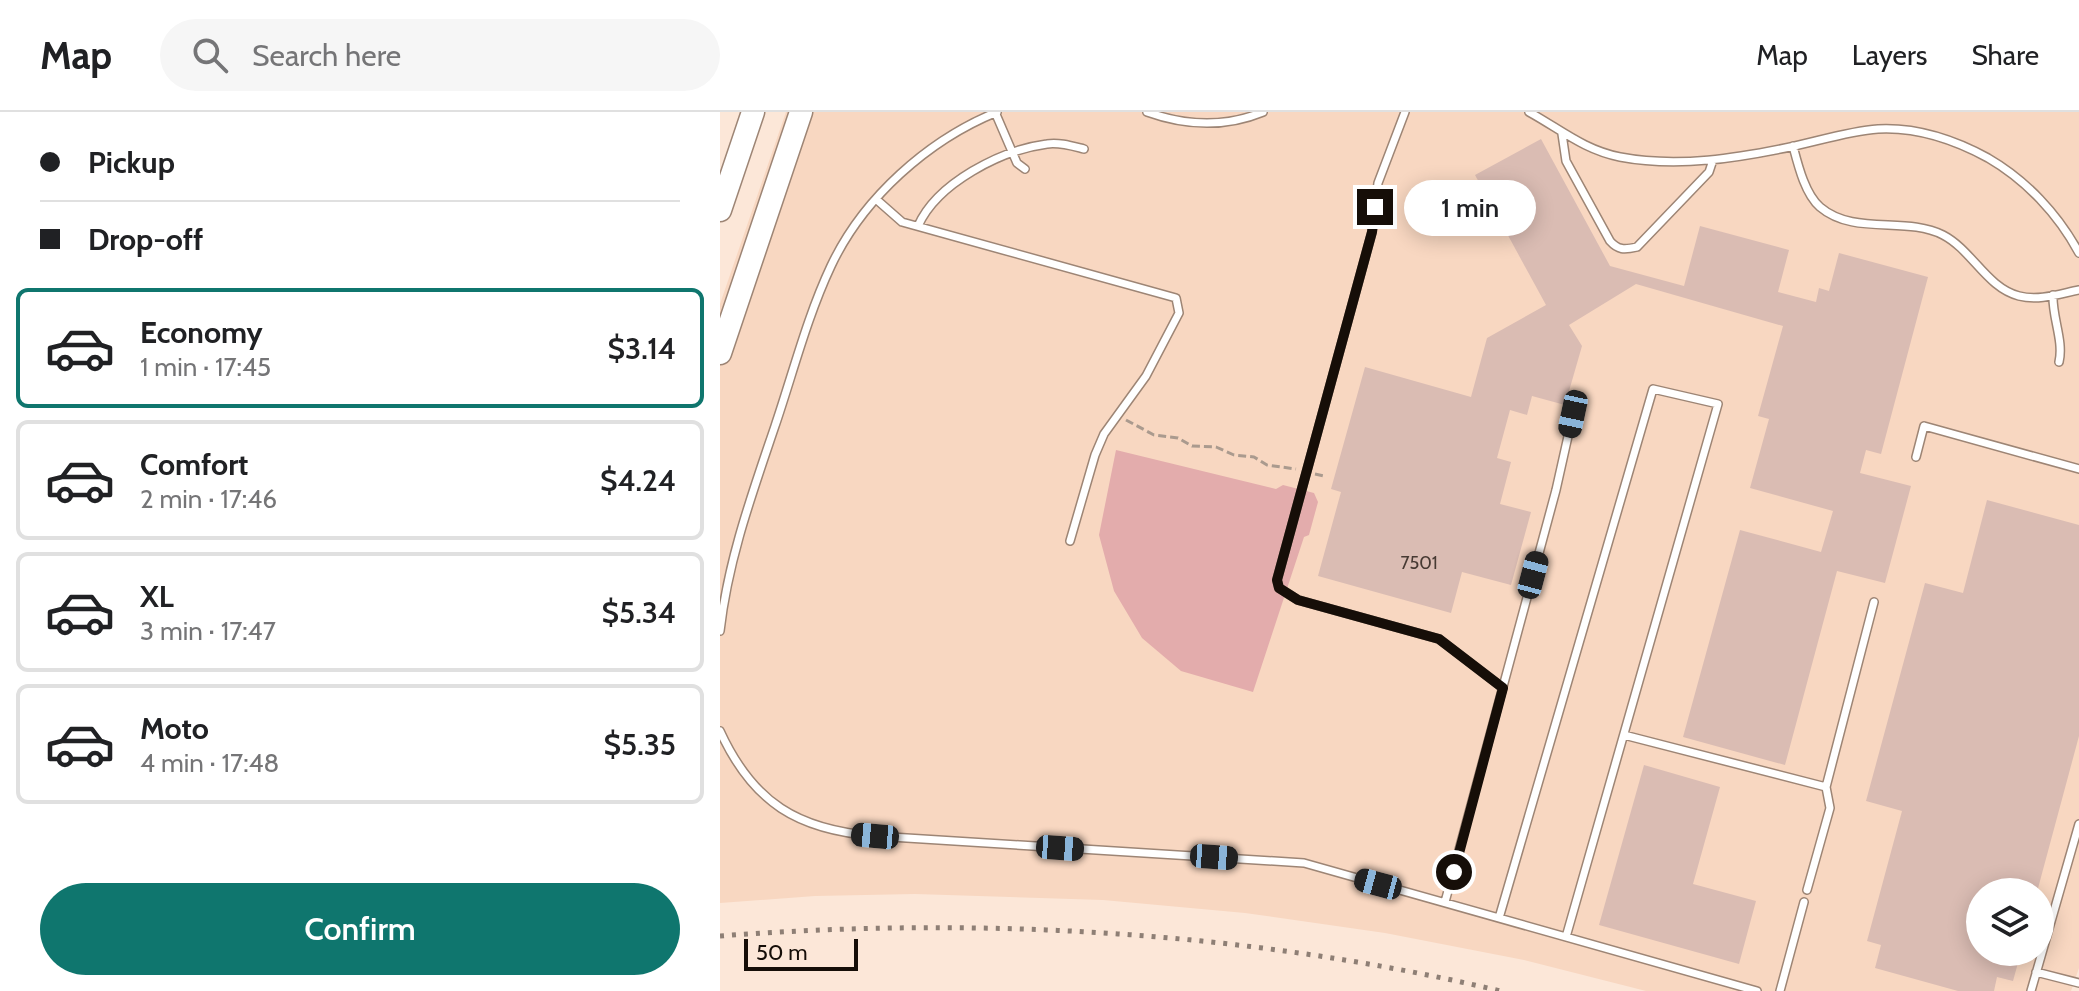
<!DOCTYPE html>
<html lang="en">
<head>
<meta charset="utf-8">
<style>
  body { margin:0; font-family:Cabin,sans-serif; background:#f6f6f6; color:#202124; height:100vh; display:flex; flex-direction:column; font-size:30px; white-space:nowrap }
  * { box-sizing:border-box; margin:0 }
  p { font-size:26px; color:#757577 }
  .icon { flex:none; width:44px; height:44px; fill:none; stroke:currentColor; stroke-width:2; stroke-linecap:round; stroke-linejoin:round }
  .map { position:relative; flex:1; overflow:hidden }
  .side { display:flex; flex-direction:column; background:#fff; width:720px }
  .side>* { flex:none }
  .banner { display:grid; align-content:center; height:176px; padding:0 40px; background:#fff }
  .fabs { position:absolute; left:1246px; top:766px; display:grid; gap:16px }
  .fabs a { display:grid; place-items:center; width:88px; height:88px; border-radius:50%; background:#fff; box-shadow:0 4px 20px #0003; font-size:40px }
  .scale { position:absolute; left:24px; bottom:20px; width:114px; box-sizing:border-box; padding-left:8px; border:4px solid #160e08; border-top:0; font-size:22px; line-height:28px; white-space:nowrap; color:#160e08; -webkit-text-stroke:6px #fce7d8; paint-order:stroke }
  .end { position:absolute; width:36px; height:36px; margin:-18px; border:10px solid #160e08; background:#fff; box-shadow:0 0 0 4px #fff }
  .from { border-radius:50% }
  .bubble { position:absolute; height:56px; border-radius:28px; background:#fff; box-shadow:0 4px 20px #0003; font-size:26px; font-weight:600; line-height:56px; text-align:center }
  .car { position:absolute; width:24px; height:48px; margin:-24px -12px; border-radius:10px; box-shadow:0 0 6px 2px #0007; background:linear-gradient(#222 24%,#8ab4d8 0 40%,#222 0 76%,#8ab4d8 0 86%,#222 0) }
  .banner b { display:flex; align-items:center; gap:28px; height:76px; font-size:30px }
  .banner b+b { border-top:2px solid #e0e0e0 }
  .banner i { width:20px; height:20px; background:#202124 }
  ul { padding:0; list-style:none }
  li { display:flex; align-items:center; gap:24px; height:120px; margin:0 16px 12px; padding:0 24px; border:4px solid #e0e0e0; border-radius:12px }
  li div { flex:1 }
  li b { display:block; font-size:30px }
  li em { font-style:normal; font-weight:600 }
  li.active { border-color:#0f766e }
  li>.icon { width:72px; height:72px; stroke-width:1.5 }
  .action { display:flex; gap:16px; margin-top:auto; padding:16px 40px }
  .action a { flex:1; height:92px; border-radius:48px; background:#0f766e; color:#fff; font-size:32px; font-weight:600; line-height:92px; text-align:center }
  header { display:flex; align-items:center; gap:48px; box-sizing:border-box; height:112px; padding:0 40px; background:#fff; border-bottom:2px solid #e0e0e0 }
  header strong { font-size:38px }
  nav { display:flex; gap:44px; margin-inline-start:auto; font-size:28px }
  .search { width:560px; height:72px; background:#f6f6f6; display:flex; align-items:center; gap:20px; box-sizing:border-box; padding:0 28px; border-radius:44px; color:#757577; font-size:30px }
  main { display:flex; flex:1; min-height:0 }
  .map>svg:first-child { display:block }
  .built { fill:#f8d7c1; fill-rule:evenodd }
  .green { fill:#e3acac }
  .building { fill:#dabcb3 }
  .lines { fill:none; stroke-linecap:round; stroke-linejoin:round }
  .lane-casing { stroke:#9d8575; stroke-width:10 }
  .primary-casing { stroke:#9d8575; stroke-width:25 }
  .path { stroke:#aa9a8e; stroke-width:3; stroke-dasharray:8 4; stroke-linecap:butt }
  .lane { stroke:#fff; stroke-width:7 }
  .primary { stroke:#fff; stroke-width:22 }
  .rail { stroke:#8e7f75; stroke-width:5; stroke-dasharray:4 8; stroke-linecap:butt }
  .route { stroke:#160e08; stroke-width:10 }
  .labels { text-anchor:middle; stroke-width:7; stroke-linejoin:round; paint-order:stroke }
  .number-label { font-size:18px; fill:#473a33 }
</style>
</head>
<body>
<header>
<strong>Map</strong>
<div class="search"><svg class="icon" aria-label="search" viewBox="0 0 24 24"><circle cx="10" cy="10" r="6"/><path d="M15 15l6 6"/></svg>Search here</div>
<nav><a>Map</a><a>Layers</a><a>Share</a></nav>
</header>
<main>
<section class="side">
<div class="banner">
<b><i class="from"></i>Pickup</b>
<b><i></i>Drop-off</b>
</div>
<ul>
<li class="active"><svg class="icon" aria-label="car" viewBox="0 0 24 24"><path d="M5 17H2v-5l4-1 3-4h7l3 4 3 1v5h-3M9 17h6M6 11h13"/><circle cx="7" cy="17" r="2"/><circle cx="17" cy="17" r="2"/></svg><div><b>Economy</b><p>1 min · 17:45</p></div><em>$3.14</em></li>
<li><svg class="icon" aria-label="car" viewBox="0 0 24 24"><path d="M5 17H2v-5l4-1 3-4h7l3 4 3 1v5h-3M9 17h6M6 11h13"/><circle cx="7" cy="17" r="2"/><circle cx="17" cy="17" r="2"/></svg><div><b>Comfort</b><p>2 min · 17:46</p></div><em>$4.24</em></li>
<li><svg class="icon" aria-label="car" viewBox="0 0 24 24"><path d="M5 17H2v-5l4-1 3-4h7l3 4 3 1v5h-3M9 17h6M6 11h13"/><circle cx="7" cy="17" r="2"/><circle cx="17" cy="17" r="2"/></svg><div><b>XL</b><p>3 min · 17:47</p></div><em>$5.34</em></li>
<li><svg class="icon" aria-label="car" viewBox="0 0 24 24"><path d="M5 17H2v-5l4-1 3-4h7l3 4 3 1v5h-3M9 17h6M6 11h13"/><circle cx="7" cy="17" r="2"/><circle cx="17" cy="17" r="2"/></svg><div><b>Moto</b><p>4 min · 17:48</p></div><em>$5.35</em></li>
</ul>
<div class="action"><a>Confirm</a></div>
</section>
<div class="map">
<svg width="1359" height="879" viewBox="0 0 1359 879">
  <rect width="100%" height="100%" fill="#fce7d8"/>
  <path class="built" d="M66 0H1359V856L1351 879H926L804 848 665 821 525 801 383 788 195 782 95 784 0 791V192ZM1260 780H1320V840H1260Z"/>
  <path class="green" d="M396 338 556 377 563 373 594 381 598 390 589 423 584 425 533 580 461 559 422 526 394 479 379 423Z"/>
  <path class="building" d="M821 27 890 154 964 174 980 114 1069 138 1058 180 1096 190 1099 176 1109 179 1119 141 1208 165 1161 342 1146 338 1140 361 1191 374 1165 471 1117 459 1065 653 963 625 1020 418 1101 440 1113 399 1030 376 1049 307 1038 304 1063 214 916 172 849 213 862 234 845 293 812 284 807 303 790 298 777 346 791 350 780 392 811 400 791 473 742 460 731 501 598 464 621 380 611 377 645 255 751 285 767 226 826 193 755 63Z
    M1267 388 1359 413V624L1317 780H1260V840H1301L1293 869 1277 865 1274 879H1238L1155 856 1161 833 1147 829 1182 699 1146 689 1205 471 1243 481Z
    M924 653 1000 675 973 772 1036 789 1019 852 879 813Z"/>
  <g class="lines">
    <g class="lane-casing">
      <path id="lane" d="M275 0 297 51 305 57
        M427 0C466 14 504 16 543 0
        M685 0 658 71 652 120 557 468 559 476 578 488 719 527 783 576
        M809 0C840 17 864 38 900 45 958 56 1018 46 1075 34 1102 28 1130 19 1158 17 1196 15 1235 28 1268 46 1306 68 1338 102 1359 141
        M842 22 846 49 890 129C898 138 904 138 917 135L989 60 993 48
        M1073 34C1078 53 1085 82 1100 95 1134 124 1186 104 1223 123 1252 138 1267 176 1299 184 1319 189 1339 182 1359 178
        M157 88 182 110 456 186 459 201 426 264 384 322 375 343 350 429
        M198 114C217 71 281 38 327 32 339 30 352 34 364 37
        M1333 183C1332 205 1344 229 1339 250
        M1196 345 1204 314 1359 357
        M0 519C8 448 32 382 55 314 73 261 87 205 111 154 143 86 208 28 277 0
        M0 619C33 691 78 718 155 724L584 751 1037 879
        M904 623 1106 675 1154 490
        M1087 778 1110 696 1106 675
        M725 790 836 378 853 302
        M779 806 933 277 998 292 846 825
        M1316 860 1359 871
        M1060 879 1084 790
        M1311 879 1359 712"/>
    </g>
    <g class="primary-casing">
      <path id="primary" d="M0 98 33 0
        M0 241 81 0"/>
    </g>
    <path class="path" d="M406 308 434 323 458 326 472 334 496 335 514 343 534 345 547 353 576 357
      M595 362 604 364"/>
    <use href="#lane" class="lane"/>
    <use href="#primary" class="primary"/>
    <path class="rail" d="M0 824C260 804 526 819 781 879"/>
  </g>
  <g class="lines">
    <path class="route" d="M655 95 652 120 557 468 559 476 578 488 719 527 783 576 734 760"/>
  </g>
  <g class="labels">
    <g class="number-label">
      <text x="699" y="457">7501</text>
    </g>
  </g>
</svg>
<div class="fabs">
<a><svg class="icon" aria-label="layers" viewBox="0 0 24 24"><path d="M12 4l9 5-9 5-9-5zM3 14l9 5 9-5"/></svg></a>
</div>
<div class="scale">50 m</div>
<i class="end from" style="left:734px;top:760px"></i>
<i class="end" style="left:655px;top:95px"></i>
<div class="bubble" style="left:684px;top:68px;width:132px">1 min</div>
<i class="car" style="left:853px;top:302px;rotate:192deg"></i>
<i class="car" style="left:813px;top:463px;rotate:15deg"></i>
<i class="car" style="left:155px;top:724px;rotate:275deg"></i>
<i class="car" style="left:340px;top:736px;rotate:94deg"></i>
<i class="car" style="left:494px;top:745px;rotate:94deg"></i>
<i class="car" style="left:658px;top:772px;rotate:285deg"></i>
</div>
</main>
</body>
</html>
